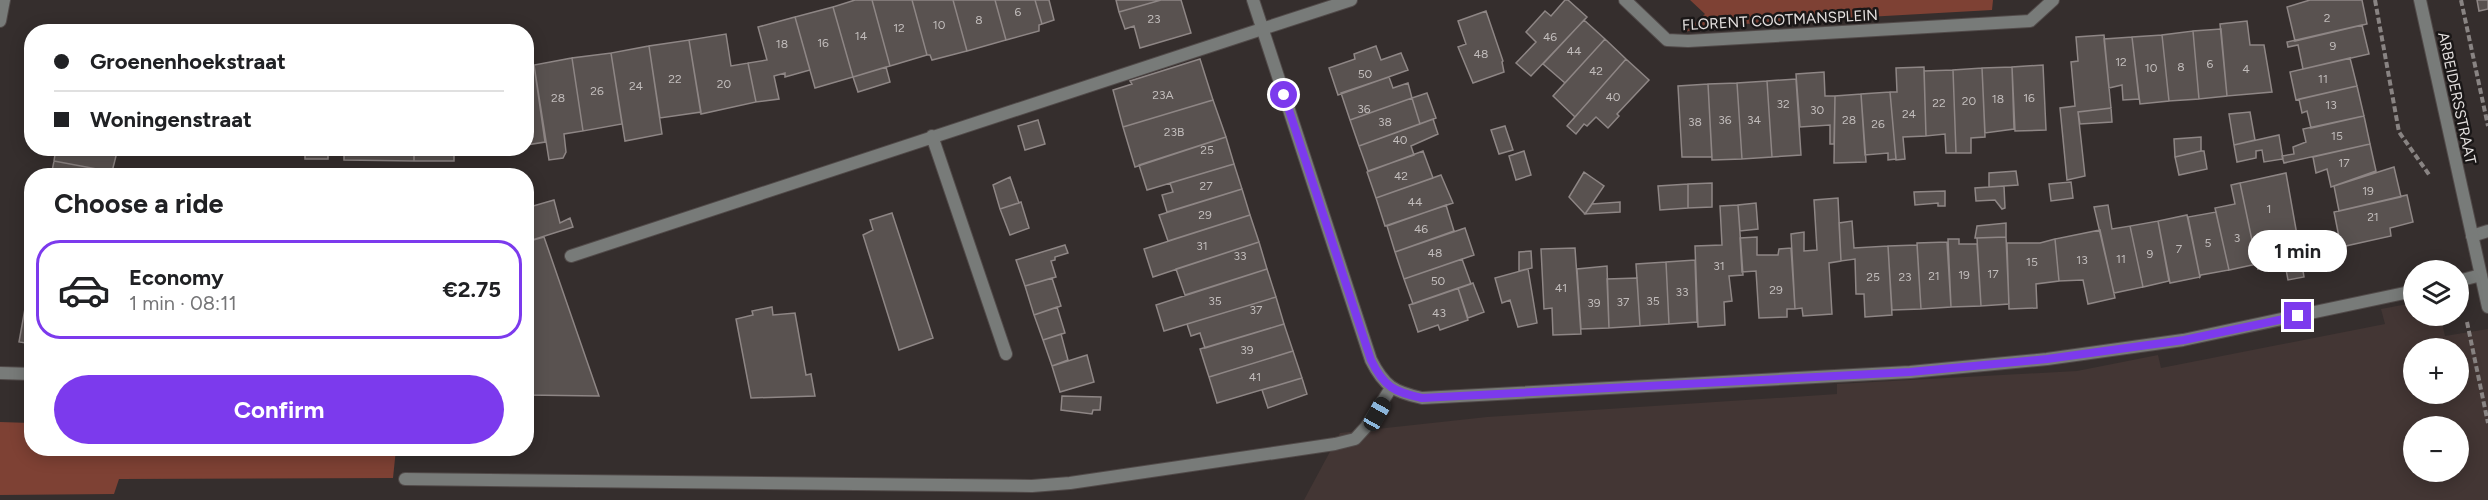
<!DOCTYPE html>
<html lang="en">
<head>
<meta charset="utf-8">
<style>
  body { margin:0; font-family:Figtree,sans-serif; background:#f2f2f2; color:#202124; height:100vh; display:flex; flex-direction:column; font-size:22px; white-space:nowrap }
  * { box-sizing:border-box; margin:0 }
  p { font-size:20px; color:#757577 }
  .icon { flex:none; width:33px; height:33px; fill:none; stroke:currentColor; stroke-width:2; stroke-linecap:round; stroke-linejoin:round }
  .map { position:relative; flex:1; overflow:hidden }
  .sheet { position:absolute; left:24px; top:168px; width:510px; height:288px; display:flex; flex-direction:column; background:#fff; border-radius:24px; box-shadow:0 3px 15px #0003 }
  .sheet>* { flex:none }
  .hud { position:absolute; left:24px; top:24px; width:510px; height:132px; border-radius:24px; box-shadow:0 3px 15px #0003; display:grid; align-content:center; height:132px; padding:0 30px; background:#fff }
  .controls { position:absolute; left:2403px; top:260px; display:grid; gap:12px }
  .controls a { display:grid; place-items:center; width:66px; height:66px; border-radius:50%; background:#fff; box-shadow:0 3px 15px #0003; font-size:30px }
  .end { position:absolute; width:27px; height:27px; margin:-14px; border:8px solid #7c3aed; background:#fff; box-shadow:0 0 0 3px #fff }
  .from { border-radius:50% }
  .bubble { position:absolute; height:42px; border-radius:21px; background:#fff; box-shadow:0 3px 15px #0003; font-size:20px; font-weight:700; line-height:42px; text-align:center }
  .car { position:absolute; width:18px; height:36px; margin:-18px -9px; border-radius:8px; box-shadow:0 0 4px 2px #0007; background:linear-gradient(#222 24%,#8ab4d8 0 40%,#222 0 76%,#8ab4d8 0 86%,#222 0) }
  .hud b { display:flex; align-items:center; gap:21px; height:57px; font-size:22px }
  .hud b+b { border-top:2px solid #e0e0e0 }
  .hud i { width:15px; height:15px; background:#202124 }
  ul { padding:0; list-style:none }
  li { display:flex; align-items:center; gap:18px; height:99px; margin:0 12px 9px; padding:0 18px; border:3px solid #e0e0e0; border-radius:24px }
  li div { flex:1 }
  li b { display:block; font-size:22px }
  li em { font-style:normal; font-weight:700 }
  li.on { border-color:#7c3aed }
  li>.icon { width:54px; height:54px; stroke-width:1.5 }
  h2 { padding:0 30px; font-size:27px; line-height:72px }
  .action { display:flex; gap:12px; margin-top:auto; padding:12px 30px }
  .action a { flex:1; height:69px; border-radius:36px; background:#7c3aed; color:#fff; font-size:24px; font-weight:700; line-height:69px; text-align:center }
  .map>svg:first-child { display:block }
  .built { fill:#433634; fill-rule:evenodd }
  .green { fill:#7e4134 }
  .building { fill:#595250; stroke:#8e8685; stroke-width:1.5 }
  .lines { fill:none; stroke-linecap:round; stroke-linejoin:round }
  .lane-casing { stroke:#514a49; stroke-width:14 }
  .street-casing { stroke:#514a49; stroke-width:14 }
  .path { stroke:#898483; stroke-width:4; stroke-dasharray:6 3; stroke-linecap:butt }
  .lane { stroke:#787b79; stroke-width:12 }
  .street { stroke:#787b79; stroke-width:12 }
  .route { stroke:#7c3aed; stroke-width:8 }
  .labels { text-anchor:middle; stroke-width:5; stroke-linejoin:round; paint-order:stroke }
  .number-label { font-size:12px; fill:#c1bcbb }
  .street-label { font-size:15px; fill:#e4e0df; stroke:#1a1717 }
</style>
</head>
<body>
<div class="map">
<svg width="2488" height="500" viewBox="0 0 2488 500">
  <rect width="100%" height="100%" fill="#352e2d"/>
  <path class="built" d="M2413 303 2414 315H2440L2445 336 2488 329V500H1304L1340 433 1487 417 1837 394V384L2077 371 2158 355 2161 368 2385 324 2381 309ZM2414 348H2458V393H2414ZM2414 426H2458V471H2414Z"/>
  <path class="green" d="M1690 0H1993L1992 10 1708 26 1685 32 1705 14Z
    M0 422 31 423 32 448 396 449 393 478 119 479 114 494 0 495Z"/>
  <path class="building" d="M855 0H872L890 66 853 77 833 7Z
    M872 0H912L927 55 890 66Z
    M912 0H953L967 51 932 60 930 55H927Z
    M953 0H995L1006 40 967 51Z
    M995 0H1035L1042 24 1039 25V31L1006 40Z
    M1035 0H1049L1054 20 1042 24Z
    M1116 0H1161L1119 12Z
    M1161 0H1181L1191 33 1140 48 1134 26 1125 29 1119 12Z
    M1565 0H1568L1587 17 1531 76 1516 63 1536 42 1526 32 1545 11 1551 16Z
    M2310 0H2362L2367 24 2295 41 2287 7Z
    M2477 0H2488V9L2479 11Z
    M833 7 853 77 815 88 795 17Z
    M1486 11 1503 61 1502 62 1504 72 1473 83 1458 47 1466 44 1458 21Z
    M795 17 810 70 785 77V73L774 76 779 99 756 102 748 63 767 60 758 27Z
    M1584 20 1605 39 1565 83 1543 64Z
    M2247 21 2250 45H2264L2272 92 2227 96 2220 24Z
    M2362 25 2369 54 2303 69 2298 45 2288 47 2287 42Z
    M2221 29 2227 96 2199 99 2193 31Z
    M2193 31 2199 99 2169 101 2162 35Z
    M726 34 731 66 748 63 756 102 701 114 689 40Z
    M2104 35 2111 108 2078 112 2085 176 2067 180 2060 108 2075 106 2071 62 2078 61 2076 37Z
    M2162 35 2169 101 2140 104 2132 37Z
    M2132 37 2139 99 2123 100 2122 85 2109 88 2104 39Z
    M1605 39 1626 59 1575 117 1553 96Z
    M689 40 701 112 660 118 649 46Z
    M649 46 662 134 625 141 611 53Z
    M1376 46 1381 60 1401 53 1408 70 1338 95 1329 68 1355 59 1354 54Z
    M611 53 622 124 583 131 572 58Z
    M572 58 583 131 564 134 566 152 563 158 549 160 534 65Z
    M2350 58 2357 86 2296 100 2290 72Z
    M1200 59 1213 100 1123 127 1113 90 1132 84 1130 81Z
    M1626 59 1649 80 1617 114 1619 116 1608 128 1596 117 1587 126 1584 124 1576 134 1567 126Z
    M534 65 545 142 526 145V66Z
    M2043 65 2046 130 2015 131 2012 67Z
    M886 67 890 82 858 92 853 77Z
    M1924 67 1926 136 1903 137 1905 159 1896 160 1890 92H1897L1896 68Z
    M2012 67 2014 129 1985 133 1982 68Z
    M1982 68 1985 137 1971 138V153H1956L1953 70Z
    M1953 70 1956 153H1946L1945 134 1926 136 1924 71Z
    M1824 72 1825 96H1835L1834 144H1830V125L1800 127 1796 74Z
    M1389 77 1393 88 1408 83 1412 98 1350 120 1341 93Z
    M1796 79 1801 155 1772 157 1767 81Z
    M1767 81 1772 157 1742 159 1737 83Z
    M1737 83 1742 159 1712 160 1708 84Z
    M1708 84 1712 157H1682L1678 86Z
    M2357 86 2364 116 2311 128 2307 111 2302 113 2299 99Z
    M1890 92 1896 159 1888 160V153L1865 155 1861 94Z
    M1427 93 1436 118 1420 124 1412 98Z
    M1861 94 1866 162 1834 163 1835 96Z
    M1412 98 1420 124 1359 146 1350 120Z
    M1213 100 1226 137 1135 167 1123 127Z
    M2111 108 2112 122 2080 124 2078 112Z
    M2250 112 2255 140 2234 145 2229 114Z
    M2364 116 2370 144 2284 163 2282 156 2294 154 2293 147 2306 142 2303 129Z
    M1433 119 1438 134 1411 146 1414 155 1368 171 1359 146Z
    M1038 120 1045 144 1025 150 1018 126Z
    M1505 126 1513 150 1499 154 1491 130Z
    M2279 135 2283 159 2264 162 2262 150 2256 151V158L2237 162 2234 145Z
    M1226 137 1234 164 1147 190 1139 165Z
    M2201 137V151L2175 157 2174 139Z
    M2370 144 2376 171 2331 187 2327 169 2316 173 2313 157Z
    M56 148H118L112 172 54 161Z
    M305 148H328V159H305Z
    M344 148H414V161L344 160Z
    M414 148H454V161H414Z
    M1423 151 1433 178 1376 198 1367 172Z
    M1524 151 1531 175 1516 180 1509 156Z
    M2201 151H2204L2207 169 2179 175 2175 157Z
    M54 161 108 171 107 176H51Z
    M1234 164 1242 189 1167 212 1162 195 1173 192 1170 183Z
    M2394 167 2401 197 2339 211 2334 186Z
    M2016 171 2018 185 1989 187V173Z
    M1584 172 1604 186 1585 214 1569 197Z
    M2286 173 2297 235 2280 238 2285 263 2258 269 2240 183Z
    M1441 175 1453 203 1385 226 1376 198Z
    M1010 177 1019 203 1000 209 993 185Z
    M2071 182 2073 198 2051 201 2049 184Z
    M1712 183V207L1688 208V184Z
    M2240 183 2257 264 2229 270 2215 208 2235 204 2231 185Z
    M1688 184V208L1660 210 1658 186Z
    M2004 186 2005 208 2002 209 1995 200 1976 201 1975 188Z
    M1242 189 1250 215 1168 241 1159 215Z
    M1945 191V206H1938V203L1915 205 1914 192Z
    M2407 195 2413 222 2390 228 2391 236 2341 247 2334 212Z
    M1838 198 1841 261 1829 263 1832 314 1803 316 1802 308 1795 309 1791 234 1804 232V251L1817 250 1814 200Z
    M554 200 560 223 570 218 573 227 526 242V208Z
    M1021 202 1029 228 1010 235 1000 209Z
    M1620 202V212L1585 214 1592 204Z
    M1756 203 1758 229 1740 231 1738 205Z
    M1446 205 1454 231 1395 252 1387 226Z
    M1738 205 1743 275 1729 276 1732 301 1724 302 1725 325 1698 327 1695 246 1722 245 1720 206Z
    M2108 205 2112 229 2130 226 2143 287 2114 293 2094 207Z
    M2216 212 2229 270 2201 275 2200 277 2188 217Z
    M892 213 933 338 899 350 863 235 873 230 870 220Z
    M1250 215 1259 242 1153 277 1144 249Z
    M2187 215 2200 277 2170 283 2158 221Z
    M1852 221 1854 248 1888 246 1892 315 1865 317 1864 294H1856L1855 259 1841 261 1839 223Z
    M2158 221 2169 281 2143 287 2130 226Z
    M2006 223V237L1975 238 1977 226Z
    M1465 228 1474 255 1404 279 1395 252Z
    M2100 230 2115 298 2088 304 2083 280 2059 281 2055 239Z
    M2297 235 2304 277 2288 280 2280 238Z
    M544 237 599 396 526 395V242Z
    M1757 237V255H1778L1779 249 1791 248 1795 309H1787V317L1759 318 1756 271 1742 272 1740 238Z
    M2006 237 2009 304 1981 306 1977 238Z
    M1948 239H1959V244H1977L1981 306 1951 307Z
    M2055 239 2059 281 2036 284 2037 308 2009 309 2007 243H2040Z
    M1259 242 1267 269 1185 295 1176 269Z
    M1947 242 1951 307 1921 309 1917 243Z
    M1065 245 1068 253 1055 257V260L1051 261 1056 277 1025 286 1016 260Z
    M1917 245 1921 309 1892 310 1888 246Z
    M1575 248 1581 334 1553 335 1552 308 1544 309 1541 249Z
    M1531 251 1532 268 1519 271V252Z
    M1462 259 1471 284 1413 304 1404 279Z
    M1695 260 1697 322 1669 324 1666 262Z
    M1666 262 1669 324 1640 326 1636 264Z
    M1607 266 1609 328 1581 329 1577 269Z
    M1267 269 1276 297 1164 331 1156 305Z
    M1528 269 1537 323 1518 327 1510 300 1502 303 1495 278Z
    M32 275V304L26 303Z
    M1052 278 1061 306 1034 315 1025 286Z
    M1637 278 1640 326 1609 328 1607 279Z
    M1473 283 1484 312 1468 318 1458 288Z
    M1458 288 1468 320 1440 330 1438 325 1418 332 1409 305Z
    M1276 297 1284 324 1205 348 1200 333 1191 336 1187 324Z
    M26 303 32 304V344L19 342Z
    M772 307 773 315 795 313 806 375 811 374 815 396 751 398 736 319 753 315 752 311Z
    M1057 307 1065 333 1043 340 1034 315Z
    M1284 324 1293 351 1209 377 1200 349Z
    M1061 334 1068 360 1052 366 1043 340Z
    M1293 351 1302 378 1217 403 1209 377Z
    M1087 355 1094 382 1060 392 1052 366Z
    M1302 378 1307 394 1268 408 1262 390Z
    M1062 396 1101 397 1100 410H1093L1092 414 1061 410Z"/>
  <g class="lines">
    <g class="lane-casing">
      <path id="lane" d="M932 136 1006 354
        M2472 236 2488 231
        M571 256 1262 29
        M0 373 32 374
        M405 479 1032 486 1070 483 1335 444 1355 439 1366 427 1391 388"/>
    </g>
    <g class="street-casing">
      <path id="street" d="M1253 0 1371 360C1384 386 1394 392 1422 398L1910 372 2047 359 2183 340 2414 291
        M1625 0 1667 40 1688 41 2030 21 2053 0
        M2420 0 2488 307
        M0 21 4 0
        M1262 29 1351 0
        M2458 281 2481 275"/>
    </g>
    <path class="path" d="M2375 0 2399 132 2430 176
      M2461 0 2488 126
      M2467 322 2488 423"/>
    <use href="#lane" class="lane"/>
    <use href="#street" class="street"/>
  </g>
  <g class="lines">
    <path class="route" d="M1284 95 1371 360C1384 387 1394 392 1422 398L1910 372 2047 359 2184 340 2298 316"/>
  </g>
  <g class="labels">
    <g class="number-label">
      <text x="1018" y="16">6</text>
      <text x="2327" y="22">2</text>
      <text x="1154" y="23">23</text>
      <text x="979" y="24">8</text>
      <text x="939" y="29">10</text>
      <text x="899" y="32">12</text>
      <text x="861" y="40">14</text>
      <text x="1550" y="41">46</text>
      <text x="823" y="47">16</text>
      <text x="782" y="48">18</text>
      <text x="2333" y="50">9</text>
      <text x="1574" y="55">44</text>
      <text x="1481" y="58">48</text>
      <text x="2121" y="66">12</text>
      <text x="2210" y="68">6</text>
      <text x="2181" y="71">8</text>
      <text x="2151" y="72">10</text>
      <text x="2246" y="73">4</text>
      <text x="1596" y="75">42</text>
      <text x="1365" y="78">50</text>
      <text x="675" y="83">22</text>
      <text x="2323" y="83">11</text>
      <text x="724" y="88">20</text>
      <text x="636" y="90">24</text>
      <text x="597" y="95">26</text>
      <text x="1163" y="99">23A</text>
      <text x="1613" y="101">40</text>
      <text x="558" y="102">28</text>
      <text x="2029" y="102">16</text>
      <text x="1998" y="103">18</text>
      <text x="1969" y="105">20</text>
      <text x="1939" y="107">22</text>
      <text x="1783" y="108">32</text>
      <text x="2331" y="109">13</text>
      <text x="1364" y="113">36</text>
      <text x="1817" y="114">30</text>
      <text x="1909" y="118">24</text>
      <text x="1725" y="124">36</text>
      <text x="1754" y="124">34</text>
      <text x="1849" y="124">28</text>
      <text x="1385" y="126">38</text>
      <text x="1695" y="126">38</text>
      <text x="1878" y="128">26</text>
      <text x="1174" y="136">23B</text>
      <text x="2337" y="140">15</text>
      <text x="1400" y="144">40</text>
      <text x="1207" y="154">25</text>
      <text x="2344" y="167">17</text>
      <text x="1401" y="180">42</text>
      <text x="1206" y="190">27</text>
      <text x="2368" y="195">19</text>
      <text x="1415" y="206">44</text>
      <text x="2269" y="213">1</text>
      <text x="1205" y="219">29</text>
      <text x="2373" y="221">21</text>
      <text x="1421" y="233">46</text>
      <text x="2237" y="242">3</text>
      <text x="2208" y="247">5</text>
      <text x="1202" y="250">31</text>
      <text x="2179" y="253">7</text>
      <text x="1435" y="257">48</text>
      <text x="2150" y="258">9</text>
      <text x="1240" y="260">33</text>
      <text x="2121" y="263">11</text>
      <text x="2082" y="264">13</text>
      <text x="2032" y="266">15</text>
      <text x="1719" y="270">31</text>
      <text x="1993" y="278">17</text>
      <text x="1964" y="279">19</text>
      <text x="1934" y="280">21</text>
      <text x="1873" y="281">25</text>
      <text x="1905" y="281">23</text>
      <text x="1438" y="285">50</text>
      <text x="1561" y="292">41</text>
      <text x="1776" y="294">29</text>
      <text x="1682" y="296">33</text>
      <text x="1215" y="305">35</text>
      <text x="1653" y="305">35</text>
      <text x="1623" y="306">37</text>
      <text x="1594" y="307">39</text>
      <text x="1256" y="314">37</text>
      <text x="1439" y="317">43</text>
      <text x="1247" y="354">39</text>
      <text x="1255" y="381">41</text>
    </g>
    <g class="street-label">
      <text transform="translate(1780 20) rotate(-3)" y="5">FLORENT COOTMANSPLEIN</text>
      <text transform="translate(2457 98) rotate(78)" y="5">ARBEIDERSSTRAAT</text>
    </g>
  </g>
</svg>
<div class="controls">
<a><svg class="icon" aria-label="layers" viewBox="0 0 24 24"><path d="M12 4l9 5-9 5-9-5zM3 14l9 5 9-5"/></svg></a>
<a>+</a>
<a>−</a>
</div>
<i class="end from" style="left:1284px;top:95px"></i>
<i class="end" style="left:2298px;top:316px"></i>
<div class="bubble" style="left:2248px;top:230px;width:99px">1 min</div>
<i class="car" style="left:1377px;top:414px;rotate:29deg"></i>
<div class="hud">
<b><i class="from"></i>Groenenhoekstraat</b>
<b><i></i>Woningenstraat</b>
</div>
<section class="sheet">
<h2>Choose a ride</h2>
<ul>
<li class="on"><svg class="icon" aria-label="car" viewBox="0 0 24 24"><path d="M5 17H2v-5l4-1 3-4h7l3 4 3 1v5h-3M9 17h6M6 11h13"/><circle cx="7" cy="17" r="2"/><circle cx="17" cy="17" r="2"/></svg><div><b>Economy</b><p>1 min · 08:11</p></div><em>€2.75</em></li>
</ul>
<div class="action"><a>Confirm</a></div>
</section>
</div>
</body>
</html>
